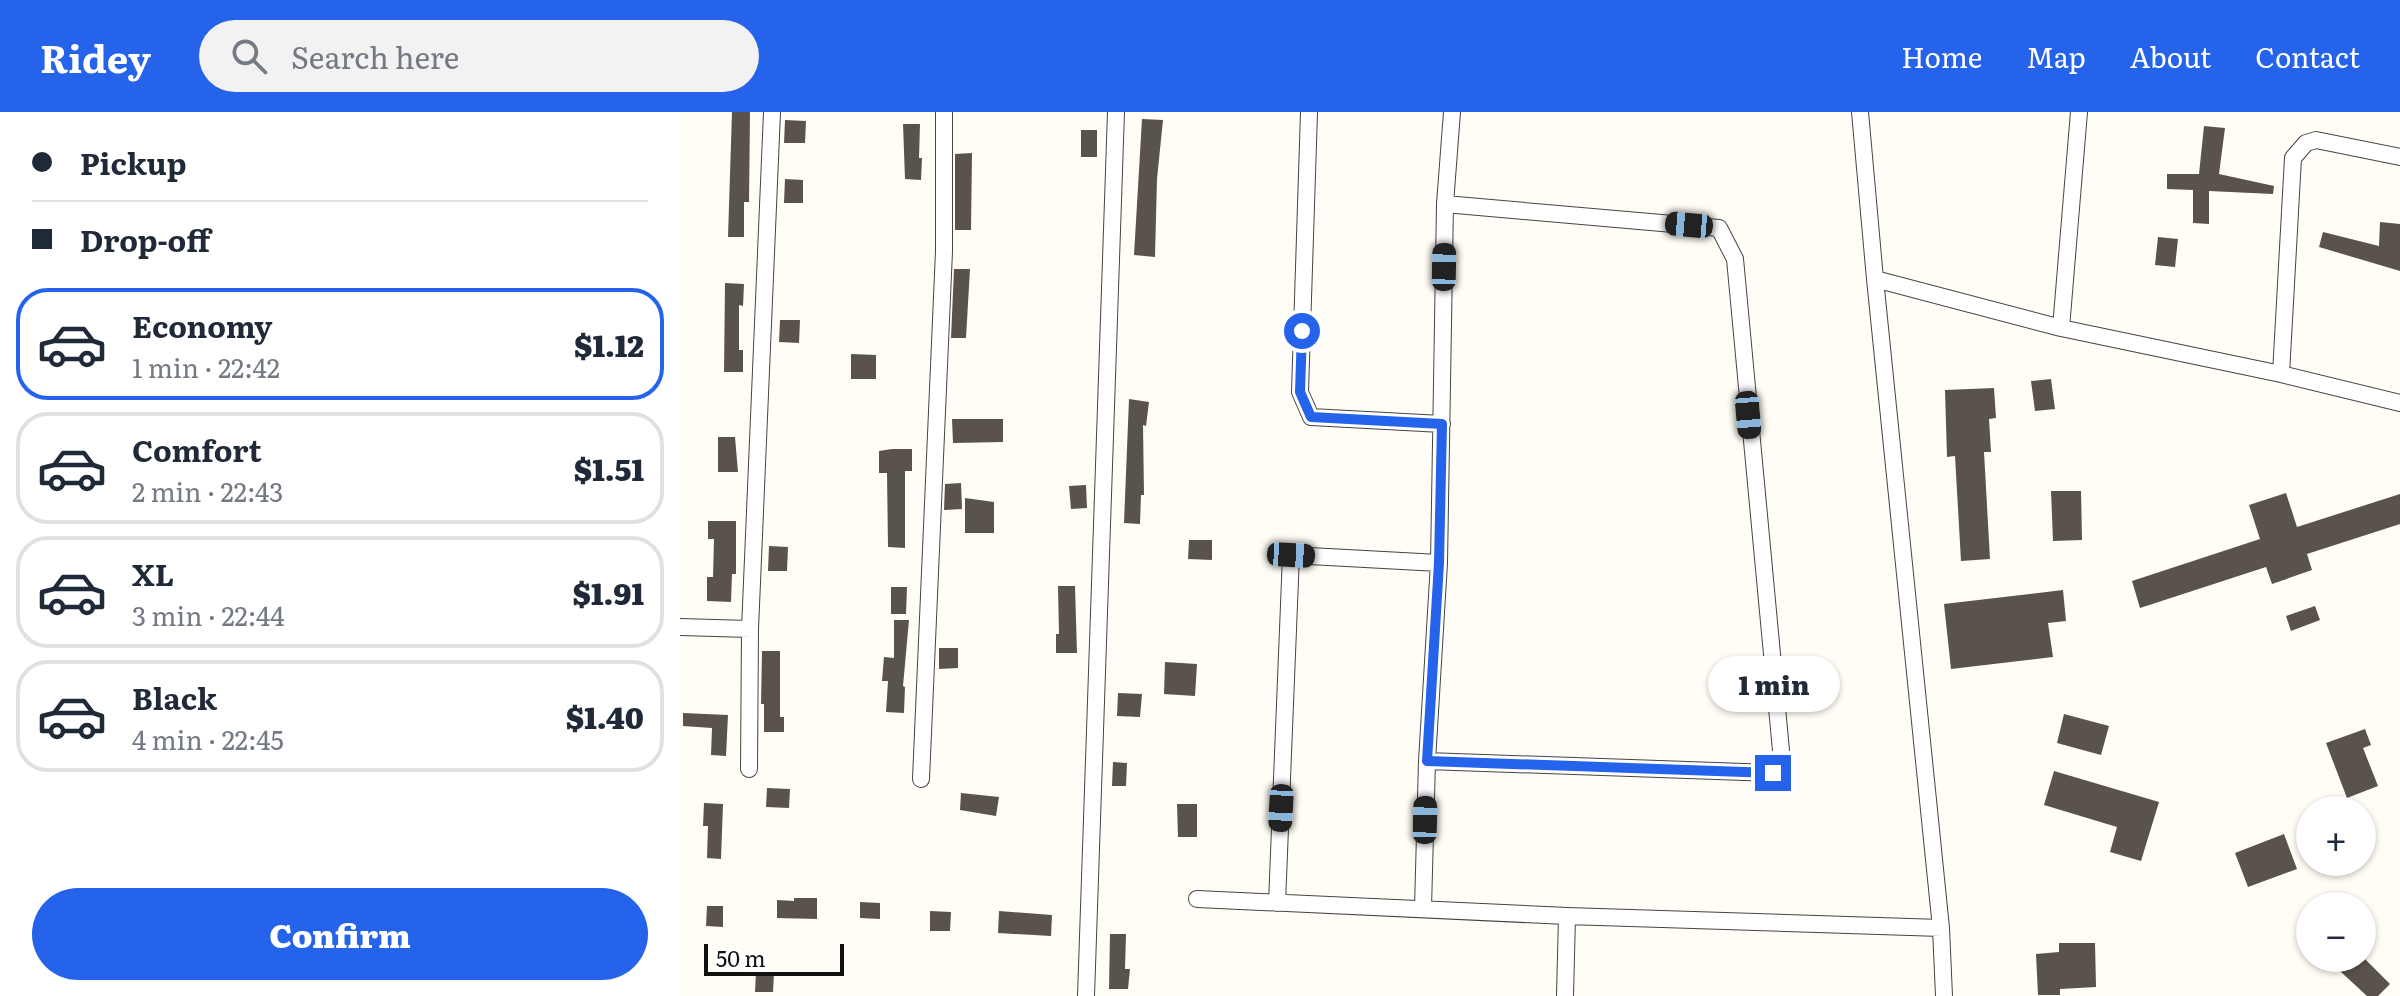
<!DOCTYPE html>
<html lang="en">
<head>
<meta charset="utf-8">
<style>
  body { margin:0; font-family:Literata,serif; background:#f2f2f3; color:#1f2937; height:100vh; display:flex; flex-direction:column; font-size:30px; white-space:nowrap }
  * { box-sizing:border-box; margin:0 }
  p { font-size:26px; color:#747a83 }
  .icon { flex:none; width:44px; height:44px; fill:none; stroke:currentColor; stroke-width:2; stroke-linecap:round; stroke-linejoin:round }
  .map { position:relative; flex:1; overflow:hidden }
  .side { display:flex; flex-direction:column; background:#fff; width:680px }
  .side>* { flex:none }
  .banner { display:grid; align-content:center; height:176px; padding:0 32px; background:#fff }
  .fabs { position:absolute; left:1616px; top:684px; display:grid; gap:16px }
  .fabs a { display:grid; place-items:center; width:80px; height:80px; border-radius:50%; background:#fff; box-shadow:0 2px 6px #0004; font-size:40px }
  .scale { position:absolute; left:24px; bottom:20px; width:140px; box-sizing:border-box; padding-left:8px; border:4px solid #111; border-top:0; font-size:22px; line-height:28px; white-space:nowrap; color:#111; -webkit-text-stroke:6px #fff; paint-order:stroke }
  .end { position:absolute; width:36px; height:36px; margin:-18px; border:10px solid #2563eb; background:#fff; box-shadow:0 0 0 4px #fff }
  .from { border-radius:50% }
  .bubble { position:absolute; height:56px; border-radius:28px; background:#fff; box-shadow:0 2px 6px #0004; font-size:26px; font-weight:800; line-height:56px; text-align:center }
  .car { position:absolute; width:24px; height:48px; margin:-24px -12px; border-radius:10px; box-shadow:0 0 6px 2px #0007; background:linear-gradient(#222 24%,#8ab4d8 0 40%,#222 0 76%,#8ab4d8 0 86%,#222 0) }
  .banner b { display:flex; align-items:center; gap:28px; height:76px; font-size:30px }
  .banner b+b { border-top:2px solid #e0e1e3 }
  .banner i { width:20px; height:20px; background:#1f2937 }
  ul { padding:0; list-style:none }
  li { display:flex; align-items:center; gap:24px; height:112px; margin:0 16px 12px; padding:0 16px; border:4px solid #e0e1e3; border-radius:32px }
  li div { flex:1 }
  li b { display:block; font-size:30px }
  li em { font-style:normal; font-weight:800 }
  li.on { border-color:#2563eb }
  li>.icon { width:72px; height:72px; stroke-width:1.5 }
  .button { display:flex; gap:16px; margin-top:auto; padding:16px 32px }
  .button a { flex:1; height:92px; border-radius:48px; background:#2563eb; color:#fff; font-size:32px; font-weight:800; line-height:92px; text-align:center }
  header { display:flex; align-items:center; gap:48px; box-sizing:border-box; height:112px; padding:0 40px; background:#2563eb; color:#fff }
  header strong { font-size:38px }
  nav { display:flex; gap:44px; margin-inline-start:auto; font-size:28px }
  .search { width:560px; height:72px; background:#f2f2f3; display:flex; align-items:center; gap:20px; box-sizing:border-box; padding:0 28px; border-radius:44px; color:#747a83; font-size:30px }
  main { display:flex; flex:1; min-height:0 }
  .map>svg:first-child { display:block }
  .building { fill:#5a524d }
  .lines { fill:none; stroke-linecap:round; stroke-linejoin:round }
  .street-casing { stroke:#444; stroke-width:18 }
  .street { stroke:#fff; stroke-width:16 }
  .route { stroke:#2563eb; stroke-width:10 }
</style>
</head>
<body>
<header>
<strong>Ridey</strong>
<div class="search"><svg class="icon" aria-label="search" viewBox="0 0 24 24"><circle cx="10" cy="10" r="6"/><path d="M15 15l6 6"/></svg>Search here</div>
<nav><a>Home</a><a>Map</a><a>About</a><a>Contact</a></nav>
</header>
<main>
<section class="side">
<div class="banner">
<b><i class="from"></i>Pickup</b>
<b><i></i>Drop-off</b>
</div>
<ul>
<li class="on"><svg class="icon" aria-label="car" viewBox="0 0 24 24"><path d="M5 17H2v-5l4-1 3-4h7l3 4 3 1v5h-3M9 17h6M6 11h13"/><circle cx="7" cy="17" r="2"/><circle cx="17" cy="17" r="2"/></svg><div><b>Economy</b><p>1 min · 22:42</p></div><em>$1.12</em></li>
<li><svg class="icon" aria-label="car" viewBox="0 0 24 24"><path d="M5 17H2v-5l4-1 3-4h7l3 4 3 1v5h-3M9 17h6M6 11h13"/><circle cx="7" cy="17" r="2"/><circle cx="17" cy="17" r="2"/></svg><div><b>Comfort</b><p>2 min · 22:43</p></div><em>$1.51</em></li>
<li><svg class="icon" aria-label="car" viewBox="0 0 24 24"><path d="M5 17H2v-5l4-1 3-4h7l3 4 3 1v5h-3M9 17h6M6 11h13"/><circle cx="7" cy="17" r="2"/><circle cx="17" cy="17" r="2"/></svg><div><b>XL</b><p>3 min · 22:44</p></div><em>$1.91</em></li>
<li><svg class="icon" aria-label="car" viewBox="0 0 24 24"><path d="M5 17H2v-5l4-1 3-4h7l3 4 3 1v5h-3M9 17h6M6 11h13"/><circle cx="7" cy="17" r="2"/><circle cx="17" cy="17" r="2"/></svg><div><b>Black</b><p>4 min · 22:45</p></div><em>$1.40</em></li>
</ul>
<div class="button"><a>Confirm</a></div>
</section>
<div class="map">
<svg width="1720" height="884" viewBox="0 0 1720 884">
  <rect width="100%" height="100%" fill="#fffdf5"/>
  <path class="building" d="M52 0H70L69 90H64V125H48Z
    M462 7 483 8 477 67 475 145 454 143Z
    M105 8 126 9 125 31H104Z
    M223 12H240L239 46H242L241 68 225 67Z
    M1524 14 1545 16 1539 62 1594 74 1593 82 1529 79V112L1513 111V78L1487 77V62H1519Z
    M401 18H417V45H401Z
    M292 41 291 118H275V42Z
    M105 67 123 68V91H104Z
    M1700 110 1720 112V159L1639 135 1643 120 1699 134Z
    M1478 125 1498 127 1495 155 1475 153Z
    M274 157H290L286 226H271Z
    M45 171 64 172 63 194 59 193V238H63V260H44Z
    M100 208H120L119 231 99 230Z
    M171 242 196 243V267H171Z
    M1371 267 1375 297 1355 299 1351 269Z
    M1314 276 1316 306 1309 307 1311 340H1304L1310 447 1281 449 1275 344 1267 345 1265 278Z
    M449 287 469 290 466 314 463 313 464 383H461L460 412 444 411Z
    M272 307H323V330L273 331Z
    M38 325H55L58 360H38Z
    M212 337H232V359H225V436L208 435 207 361H199V339Z
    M281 371 282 397 264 398 265 372Z
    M406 373 407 396 391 397 389 374Z
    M1371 379H1401L1402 428 1373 429Z
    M1606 381 1617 415 1720 382V412L1627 442 1632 458 1592 472 1586 455 1460 496 1452 469 1580 427 1569 393Z
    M285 386 314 390V421H285Z
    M28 409H56V462H52L51 490 27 489V465H33L34 427H28Z
    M509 428H532V448L508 447Z
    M89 434 108 435 107 459H88Z
    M378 474H395L397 541H376V522H379Z
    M211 475H227L226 502H211Z
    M1383 478 1386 509 1368 511 1373 545 1271 557 1264 492Z
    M1635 494 1640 508 1611 519 1606 504Z
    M214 508H229L223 574 225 575 224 601 206 600 208 569H202L204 545 214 546Z
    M259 536H278V556L259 557Z
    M82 539H100V605H104V620H84V592H81Z
    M485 550 517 552 515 584 484 582Z
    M438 581 462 582 460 605 437 604Z
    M3 601 48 603 46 644 31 643 32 616 3 614Z
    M1384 602 1429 614 1421 643 1377 631Z
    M1685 617 1691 633 1683 636 1698 674 1667 686 1646 631Z
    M433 650 447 651 446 674H432Z
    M1374 659 1479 690 1461 749 1430 740 1437 715 1364 693Z
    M87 676 110 677 109 696 86 695Z
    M281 681 319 685 316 704 280 698Z
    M24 691 43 692 41 747 27 746 28 714H23Z
    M497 692H517V725H498Z
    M1604 722 1617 757 1568 775 1555 741Z
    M114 786H137V807L97 806V788L114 789Z
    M180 790 200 791V807L180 806Z
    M27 794H43V815L26 814Z
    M250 799 271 800 270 819H250Z
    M319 799 372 803 371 824 318 821Z
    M430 822H446L445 857H450L448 877H429Z
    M1379 831H1415L1416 875 1380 877V883H1358L1356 842 1379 840Z
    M1682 844 1710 872 1698 884H1687L1661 860 1675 846H1682Z
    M76 860 94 861 93 880H75Z"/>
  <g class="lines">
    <g class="street-casing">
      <path id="street" d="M629 0 620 280 631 305 762 312
        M1180 0 1195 167 1381 216 1601 262 1720 291
        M1195 167 1261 816 1264 884
        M1381 216 1399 0
        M1601 262 1613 46 1626 31 1636 28 1720 45
        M0 515 70 517
        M747 649 1093 661 1102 649 1055 147 1039 116 765 92
        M69 657 70 517 92 0
        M241 667 264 139V0
        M517 787 887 804 1261 816
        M597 791 611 443 759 451
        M743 796 747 649 759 451 765 92 772 0
        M406 884 436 0
        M885 884 887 804"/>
    </g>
    <use href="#street" class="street"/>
  </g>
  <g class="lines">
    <path class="route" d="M622 219 620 280 631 305 762 312 759 451 747 649 1093 661"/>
  </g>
</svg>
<div class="fabs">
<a>+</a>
<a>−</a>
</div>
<div class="scale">50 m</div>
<i class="end from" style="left:622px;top:219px"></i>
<i class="end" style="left:1093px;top:661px"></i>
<div class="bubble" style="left:1028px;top:544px;width:132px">1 min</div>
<i class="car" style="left:1009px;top:113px;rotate:275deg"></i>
<i class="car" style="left:764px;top:155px;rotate:1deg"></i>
<i class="car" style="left:1068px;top:303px;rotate:175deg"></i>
<i class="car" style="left:611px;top:443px;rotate:93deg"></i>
<i class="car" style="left:601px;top:696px;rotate:183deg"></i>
<i class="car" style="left:745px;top:708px;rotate:1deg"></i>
</div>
</main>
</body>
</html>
